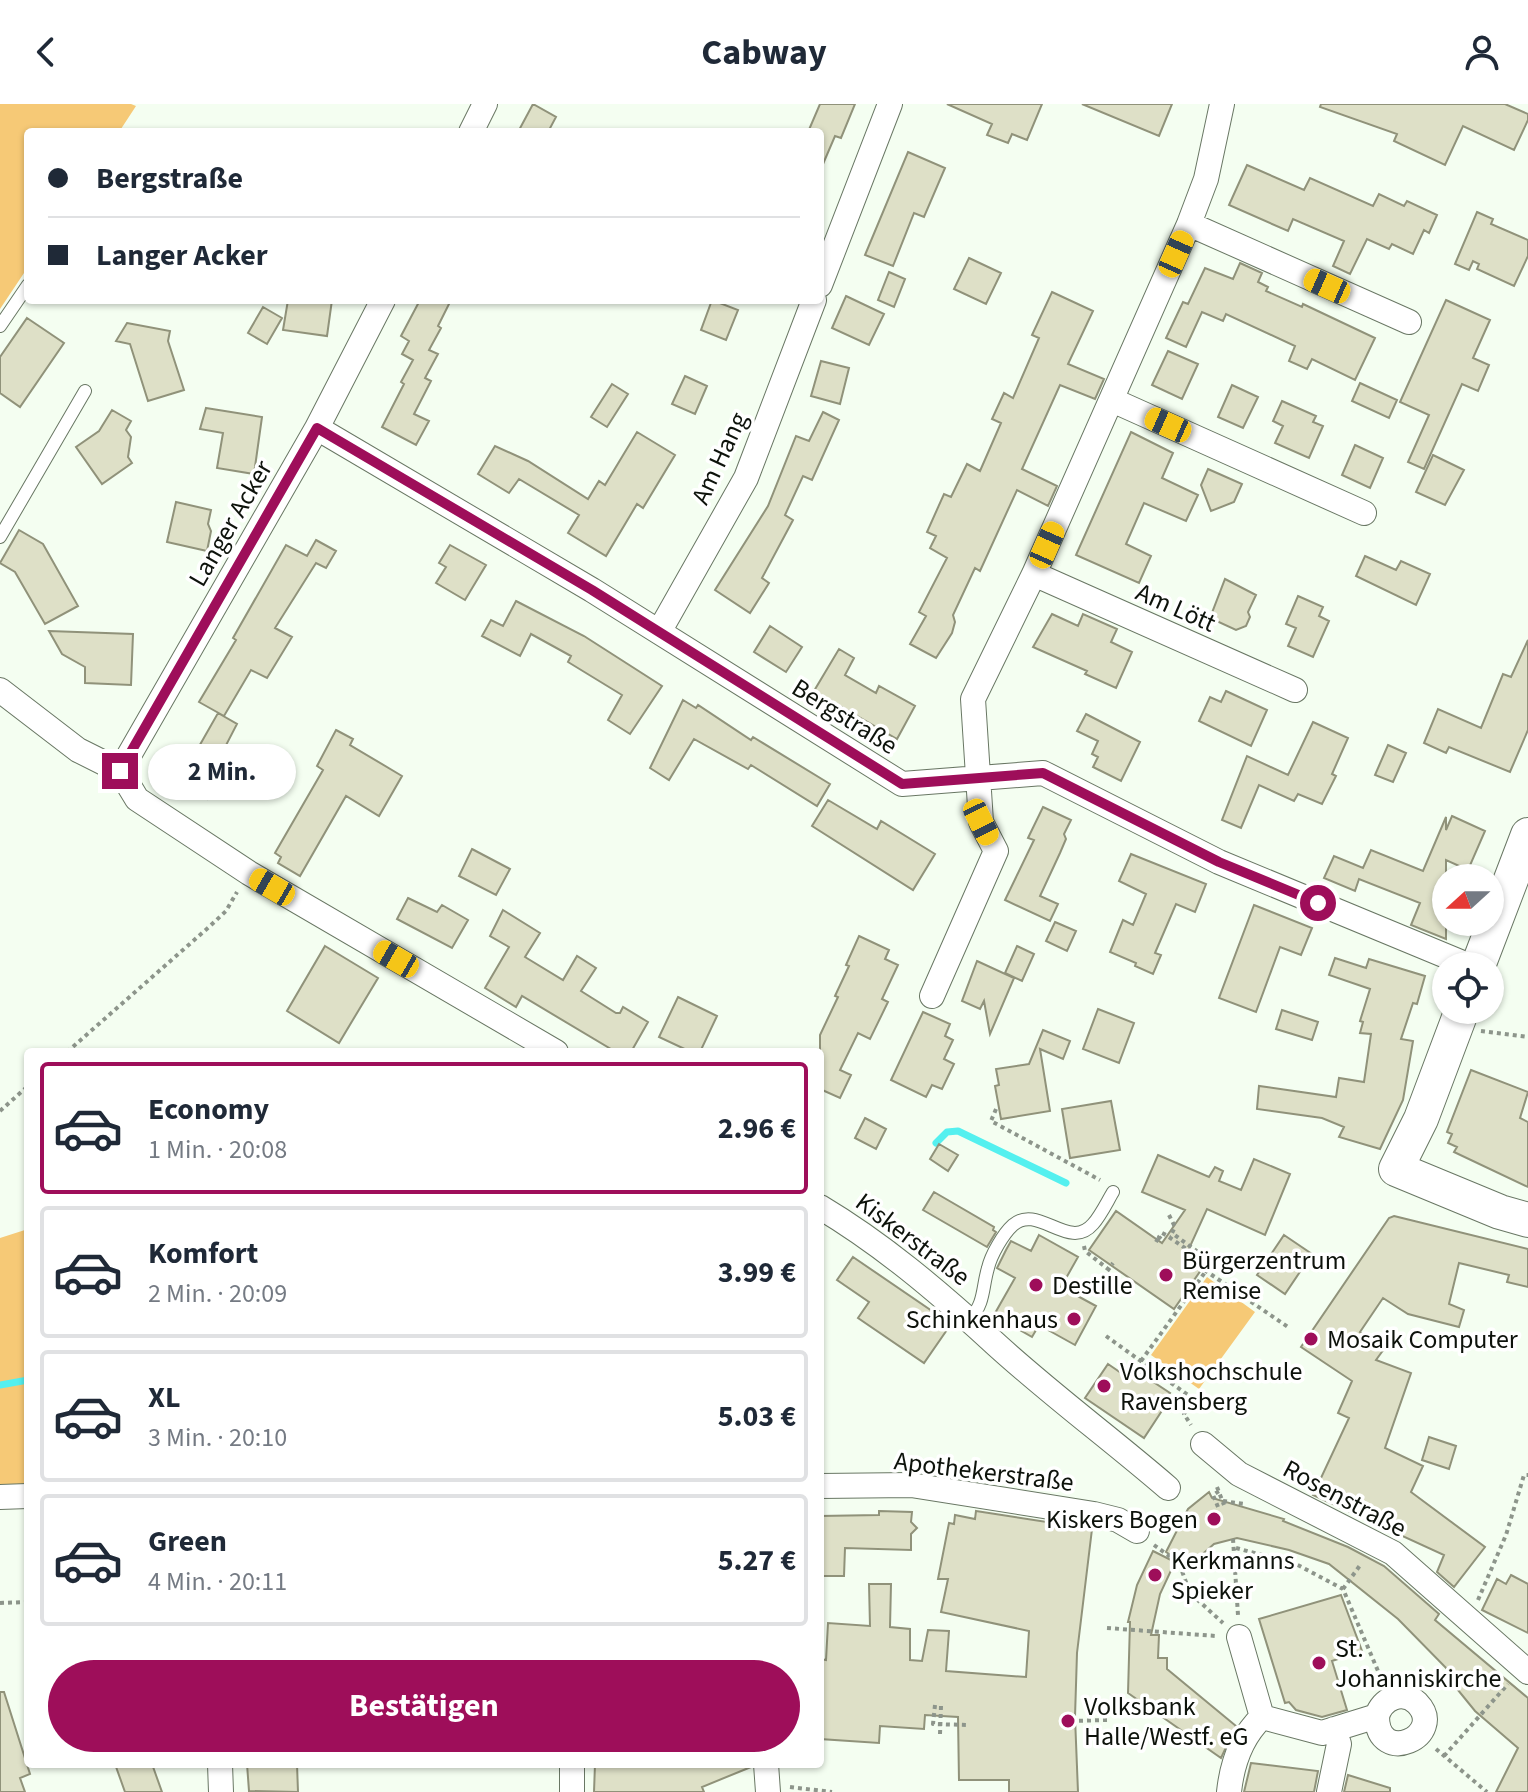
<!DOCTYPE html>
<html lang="de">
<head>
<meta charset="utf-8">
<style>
  body { margin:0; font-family:"Source Sans 3",sans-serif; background:#f6f6f7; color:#1f2937; height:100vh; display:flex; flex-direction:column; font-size:30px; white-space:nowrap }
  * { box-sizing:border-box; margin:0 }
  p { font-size:26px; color:#747a83 }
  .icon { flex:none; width:44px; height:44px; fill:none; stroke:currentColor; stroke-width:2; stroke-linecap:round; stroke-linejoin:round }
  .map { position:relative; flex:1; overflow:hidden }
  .panel { position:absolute; left:24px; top:944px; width:800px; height:720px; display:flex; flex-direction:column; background:#fff; border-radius:8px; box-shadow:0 2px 6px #0004 }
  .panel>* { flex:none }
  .hud { position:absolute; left:24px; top:24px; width:800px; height:176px; border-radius:8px; box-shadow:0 2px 6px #0004; display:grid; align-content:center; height:176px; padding:0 24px; background:#fff }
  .needle { width:52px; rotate:249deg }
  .buttons { position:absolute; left:1432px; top:760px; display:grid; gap:16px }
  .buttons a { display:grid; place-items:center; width:72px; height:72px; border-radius:50%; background:#fff; box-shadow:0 2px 6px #0004; font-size:40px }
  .end { position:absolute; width:36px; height:36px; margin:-18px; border:10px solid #9e0e5a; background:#fff; box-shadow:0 0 0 4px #fff }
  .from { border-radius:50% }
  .bubble { position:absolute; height:56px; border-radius:28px; background:#fff; box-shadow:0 2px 6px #0004; font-size:26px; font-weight:700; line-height:56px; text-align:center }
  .car { position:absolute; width:24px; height:48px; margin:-24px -12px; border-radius:10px; box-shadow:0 0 6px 2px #0007; background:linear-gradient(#f5c518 24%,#345 0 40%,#f5c518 0 76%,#345 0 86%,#f5c518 0) }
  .hud b { display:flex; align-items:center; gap:28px; height:76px; font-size:30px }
  .hud b+b { border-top:2px solid #e0e1e3 }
  .hud i { width:20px; height:20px; background:#1f2937 }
  ul { padding:14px 0 0; list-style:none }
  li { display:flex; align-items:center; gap:24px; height:132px; margin:0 16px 12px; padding:0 8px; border:4px solid #e0e1e3; border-radius:8px }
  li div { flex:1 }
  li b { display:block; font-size:30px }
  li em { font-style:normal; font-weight:700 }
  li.current { border-color:#9e0e5a }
  li>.icon { width:72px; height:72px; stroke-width:1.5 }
  .action { display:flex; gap:16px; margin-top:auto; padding:16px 24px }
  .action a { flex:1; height:92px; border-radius:48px; background:#9e0e5a; color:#fff; font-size:32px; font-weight:700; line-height:92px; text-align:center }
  header { display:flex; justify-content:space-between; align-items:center; height:104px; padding:0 24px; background:#fff; font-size:36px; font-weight:700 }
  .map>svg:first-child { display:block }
  .green { fill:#f6c976 }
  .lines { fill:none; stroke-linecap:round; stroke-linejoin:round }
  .stream { stroke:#54f0ef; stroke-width:7 }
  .building { fill:#dee0c7; stroke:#90927a; stroke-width:2 }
  .lane-casing { stroke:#697764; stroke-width:14 }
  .street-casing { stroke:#697764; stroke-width:26 }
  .secondary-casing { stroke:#697764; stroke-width:36 }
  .path { stroke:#8d958b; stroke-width:4; stroke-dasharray:4 4; stroke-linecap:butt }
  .lane { stroke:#fff; stroke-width:12 }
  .street { stroke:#fff; stroke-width:24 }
  .secondary { stroke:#fff; stroke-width:34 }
  .path-bridge { stroke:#8d958b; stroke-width:4; stroke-dasharray:4 4; stroke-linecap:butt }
  .route { stroke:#9e0e5a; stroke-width:10 }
  .poi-dot { fill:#9e0e5a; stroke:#fff; stroke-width:3 }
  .labels { text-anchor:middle; stroke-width:7; stroke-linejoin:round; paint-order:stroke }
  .street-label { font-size:26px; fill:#0d120b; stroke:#fff }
  .poi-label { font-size:26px; fill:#0d120b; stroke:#fff; text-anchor:start }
</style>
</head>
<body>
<header><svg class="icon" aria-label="back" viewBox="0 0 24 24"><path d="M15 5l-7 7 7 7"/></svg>Cabway<svg class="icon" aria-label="person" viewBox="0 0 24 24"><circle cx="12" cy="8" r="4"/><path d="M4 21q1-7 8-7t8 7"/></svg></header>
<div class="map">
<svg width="1528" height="1688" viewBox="0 0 1528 1688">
  <rect width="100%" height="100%" fill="#f4fef1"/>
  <path class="green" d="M0 0H131L136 2 119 28H28V163L0 205Z
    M28 1125V1386L0 1388V1134Z
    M1207 1173 1255 1208 1199 1285 1151 1251Z"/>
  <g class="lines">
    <path class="stream" d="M936 1039 947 1028 958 1027 1066 1079
      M0 1281 28 1276"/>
  </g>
  <path class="building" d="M533 0 556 13 548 28H518Z
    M820 0H855L841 34 835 32 820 67V28H808Z
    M947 0H1042L1027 36 1012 30 1008 39 987 31 992 20Z
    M1082 0H1172L1159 32Z
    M1321 0H1505L1528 10V16L1514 46 1463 22 1445 61 1394 37 1397 30 1320 3Z
    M908 48 945 64 924 113 914 109 893 162 865 151Z
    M1247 61 1304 86 1310 74 1373 102 1379 90 1404 102 1407 97 1437 111 1429 129 1424 126 1413 150 1392 140 1389 145 1367 135 1350 170 1333 162 1344 137 1293 115 1288 127 1229 101Z
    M1477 108 1493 115 1491 120 1528 136V152L1514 182 1477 165 1479 160 1473 157 1469 166 1455 160Z
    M969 154 1001 169 986 200 954 185Z
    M1240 159 1262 169 1258 178 1268 183 1266 187 1302 203 1303 200 1375 234 1355 276 1312 255 1307 265 1289 257 1295 242 1226 210 1223 217 1202 208 1186 243 1166 234 1183 198 1188 200 1205 164 1233 175Z
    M889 168 905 175 894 203 878 196Z
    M1052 188 1093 207 1068 260 1104 275 1095 295 1060 281 1022 365 1057 382 1048 402 1017 386 980 467 975 464 953 511 955 518 952 529 936 554 910 540 926 512 919 508 947 454 930 444 936 432 927 428 944 390 951 393 967 360 980 367 1001 319 992 315 1004 289 1013 294 1039 234 1032 231Z
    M846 192 884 210 869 241 832 224Z
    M288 196H332L327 232 283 226Z
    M420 196H451L438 222 441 224 429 246 438 250 425 274 431 277 414 310 429 317 416 341 382 323 404 280 401 278 413 256 402 250 409 237 401 232Z
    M712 196 738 206 726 236 701 226Z
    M1446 196 1490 216 1473 254 1489 261 1478 287 1462 280 1424 365 1408 358 1429 311 1400 298Z
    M263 203 282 214 267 240 248 229Z
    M27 214 64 239 20 303 0 289V253Z
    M127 219 170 227 168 237 184 286 148 297 130 240 116 237Z
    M1168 247 1198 260 1182 295 1152 281Z
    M821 257 849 264 840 300 811 292Z
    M685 272 707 282 695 310 672 300Z
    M1360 279 1397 296 1389 314 1352 297Z
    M612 280 628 290 607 323 591 313Z
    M1232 281 1258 293 1243 324 1218 313Z
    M1282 297 1316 312 1313 318 1323 322 1309 354 1275 339 1283 322 1273 317Z
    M206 304 262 313 254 370 217 364 223 329 200 325Z
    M112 306 131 317 126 326 131 333 128 353 132 359 102 380 76 343 99 327Z
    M823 308 839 316 812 376 803 372 785 411 793 416 762 474 769 479 750 509 715 486 768 402 796 332 809 337Z
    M637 328 675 351 643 404 637 400 606 452 568 429 579 411 519 375 509 389 478 370 495 342 528 357 588 395 599 377 605 381Z
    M1131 328 1173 349 1162 374 1198 391 1186 417 1144 399 1126 440 1151 452 1139 479 1076 451Z
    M1355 341 1383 354 1370 384 1342 371Z
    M1433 351 1464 366 1445 401 1416 388Z
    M1208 365 1242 380 1234 398 1211 407 1201 381Z
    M176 398 211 406 208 420 211 427 207 447 167 438Z
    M19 426 43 440 78 502 45 520 15 468 0 459Z
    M316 436 336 447 326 464 316 459 275 524 292 533 267 574 251 566 224 612 199 598 236 536 233 534 286 441 307 452Z
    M450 441 486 461 465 496 436 479 446 463 439 459Z
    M1365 452 1396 466 1401 457 1430 470 1416 501 1356 472Z
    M1225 475 1256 491 1248 508 1250 513 1246 522 1236 526 1210 514Z
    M1298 492 1323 503 1319 512 1329 517 1313 553 1288 542 1296 524 1286 520Z
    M516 497 584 532 662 582 630 630 608 616 622 591 568 558 571 552 531 530 520 552 482 532 491 516 503 522Z
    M1052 510 1078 522 1083 510 1117 525 1111 538 1132 548 1116 584 1085 570 1087 567 1033 543Z
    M770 522 802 543 786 568 754 548Z
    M49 527 133 530 131 581 85 579V563L62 550Z
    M1528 536V626L1510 668 1449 643 1446 649 1424 639 1438 605 1481 624 1503 570 1511 573Z
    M839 545 854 554 845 571 876 589 879 582 915 602 897 635 814 587Z
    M1226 587 1267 606 1251 642 1199 617 1210 593 1221 598Z
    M683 596 696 604 698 601 751 636 753 633 830 680 817 702 751 661 748 665 694 635 669 676 650 664Z
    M218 609 237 620 224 645 256 664 247 680 225 668 207 695 181 681 200 648 197 646Z
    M1086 610 1140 638 1121 677 1093 663 1098 653 1092 650 1098 637 1077 627Z
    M1313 618 1348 634 1332 670 1336 672 1322 700 1298 690 1294 697 1259 681 1241 724 1222 716 1247 652 1288 671Z
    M336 626 353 635 350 641 402 672 379 712 346 692 300 772 278 759 281 753 275 749 323 666 317 662Z
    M1388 641 1406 649 1393 678 1375 671Z
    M828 696 877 725 881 717 935 750 913 786 812 722Z
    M1043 703 1071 716 1064 730 1066 735 1060 749 1040 792 1058 800 1050 817 1005 796 1034 736 1028 734Z
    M1452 712 1485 727 1468 766 1446 756V835L1411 821 1420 799 1359 775 1355 787 1324 774 1334 752 1363 764 1371 746 1423 767 1446 713V726Z
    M472 745 510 765 496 791 459 772Z
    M1131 750 1206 780 1195 808 1176 800 1155 849 1161 851 1153 870 1135 862 1136 859 1110 848 1123 816 1133 821 1146 790 1119 777Z
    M408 794 437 808 442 801 468 816 452 844 397 815Z
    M1254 801 1312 824 1301 851 1280 843 1256 908 1219 894Z
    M503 806 540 829 525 853 563 876 577 852 596 864 581 887 616 909H620L623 903 648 918 631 948H616L522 892 516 903 485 884 509 843 490 832Z
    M1055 818 1076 827 1067 847 1046 837Z
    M859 832 889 846 885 855 898 861 882 895 888 898 870 935 858 929 840 966 851 971 840 994 820 985V931L838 893 835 892 849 862 846 861Z
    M325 842 378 874 339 939 287 907Z
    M1017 842 1034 850 1022 877 1005 869Z
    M1335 854 1366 864 1369 855 1425 872 1417 900 1413 899 1401 935 1413 937 1403 996 1380 1045 1339 1033 1344 1023 1322 1014 1257 1005 1259 982 1336 993 1339 974 1364 978 1371 930 1360 929 1363 918 1360 917 1370 885 1329 871Z
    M977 857 1014 874 990 930 984 897 980 905 962 897Z
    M678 893 717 912 700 948H691L659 933Z
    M1098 905 1134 919 1119 959 1083 945Z
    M1282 906 1318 918 1312 936 1276 925Z
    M923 908 950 920 945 932 953 936 944 955 954 960 942 985 932 981 926 993 891 976Z
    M1043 926 1070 937 1063 955 1040 945 1050 1007 1001 1015 995 982 999 981 996 965 1029 960Z
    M1471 966 1528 988 1520 1014 1528 1018V1083L1454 1048 1457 1043 1448 1039 1452 1030 1447 1028Z
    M1111 997 1120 1046 1070 1054 1062 1005Z
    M865 1014 886 1025 876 1045 855 1034Z
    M939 1040 958 1051 948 1067 930 1055Z
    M1158 1051 1209 1073 1215 1063 1223 1067 1219 1077 1241 1086 1254 1055 1290 1070 1265 1131 1207 1105 1187 1149 1191 1151 1188 1157 1201 1166 1174 1205 1089 1146 1116 1107 1162 1139 1185 1106 1142 1088Z
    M934 1088 994 1123 993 1126 996 1128 987 1143 923 1106Z
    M1394 1112 1528 1145V1183L1507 1178 1509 1171 1459 1159 1449 1200 1464 1206 1459 1223 1408 1210 1383 1194 1360 1228 1384 1245 1376 1256 1411 1269 1385 1344 1423 1362 1411 1388 1485 1443 1454 1483 1437 1468 1444 1451 1313 1391 1349 1314 1338 1309 1352 1277 1301 1243 1389 1114Z
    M1039 1131 1078 1153 1061 1183 1096 1202 1075 1241 1039 1221 1032 1233 994 1211 1015 1174 997 1164 1006 1146 1011 1137 1031 1147Z
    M1284 1131 1312 1150 1285 1190 1257 1171Z
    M853 1153 951 1220 924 1259 858 1214 869 1198 837 1176Z
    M1108 1260 1127 1273 1132 1264 1170 1289 1164 1297 1167 1299 1144 1334 1085 1294Z
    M1429 1333 1456 1342 1449 1365 1422 1356Z
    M1209 1388 1212 1394 1284 1415 1283 1417 1348 1443 1384 1462 1439 1510 1435 1516 1528 1594V1688H1496L1518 1644 1475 1607 1449 1575 1453 1571 1398 1515 1329 1460 1289 1446 1237 1434 1214 1440 1188 1463 1166 1448 1188 1405Z
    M879 1407 912 1408 911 1418 917 1424 911 1430V1446L845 1444 844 1472H820V1412L879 1411Z
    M976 1407 1092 1425 1077 1549 1075 1613 1078 1688H1009V1676H959L958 1613 925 1611 924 1625 880 1622 879 1639 820 1635V1555L826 1556 828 1519 870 1522 869 1480H891L890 1523 910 1525V1556L922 1557 928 1526 949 1527 946 1567 1026 1573 1029 1527 941 1508 948 1475H938L949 1419 954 1420 955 1411 975 1415Z
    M1153 1447 1175 1458 1160 1490 1151 1531H1159L1158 1554H1167V1565L1236 1622 1221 1654 1128 1589 1130 1518H1128L1137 1481Z
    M1511 1471 1528 1480V1529L1482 1506 1497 1475 1506 1480Z
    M1341 1491 1362 1547 1332 1557 1347 1606 1322 1613 1296 1606 1289 1598 1285 1599 1259 1515Z
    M0 1588H4L30 1670 20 1674 25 1688H0Z
    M1251 1659 1318 1667 1314 1688H1244Z
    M115 1660H152L162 1688H125Z
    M247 1660H297L298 1688 249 1687Z
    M595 1660H751V1663L702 1683 704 1688H594Z
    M1348 1671 1390 1684V1688H1344Z"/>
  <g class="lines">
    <g class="lane-casing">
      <path id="lane" d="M0 222 28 181
        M0 433 85 287
        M970 1215C985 1199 982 1184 988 1164 991 1151 1003 1130 1013 1121 1038 1099 1069 1148 1093 1120 1101 1111 1107 1098 1113 1088"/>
    </g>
    <g class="street-casing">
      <path id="street" d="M471 28 485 0
        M1189 120 1409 218
        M820 181 890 0
        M1112 296 1364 409
        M317 324 592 486 902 680 1043 669 1219 758 1470 862
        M1034 470 1295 586
        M659 528 746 374 814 196
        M0 586 78 646 120 667 137 695 249 769 556 948
        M120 667 317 324 383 196
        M932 892 996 747 981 718 973 595 1034 470 1189 120 1206 75 1222 0
        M820 1103C882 1140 936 1186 989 1234 1046 1287 1109 1333 1168 1384
        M1203 1340 1239 1370 1393 1449 1528 1568
        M820 1382 911 1381 1094 1410 1118 1416 1137 1427
        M0 1393 28 1392
        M1239 1533 1262 1613 1322 1629 1377 1612C1377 1664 1448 1631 1417 1599 1402 1585 1382 1595 1377 1612
        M220 1660 221 1688
        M766 1660 768 1688
        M572 1688V1660
        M1229 1688C1232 1660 1242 1632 1262 1613
        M1329 1688 1339 1640 1334 1625"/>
    </g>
    <g class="secondary-casing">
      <path id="secondary" d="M1478 862 1528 731
        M1462 906 1421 1015 1396 1065 1500 1108 1528 1116"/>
    </g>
    <path class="path" d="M1481 927 1528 933
      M67 948 209 823 226 807 237 788
      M996 1005 991 1017 1100 1076
      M0 1007 28 982
      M1169 1111 1175 1123 1172 1129 1202 1151 1206 1167 1288 1223
      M1169 1133 1195 1151 1189 1160
      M1161 1135 1159 1133 1162 1129 1170 1133
      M1084 1142 1085 1147 1108 1165
      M1098 1180 1113 1159
      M1106 1232 1192 1294 1184 1310 1191 1321
      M1141 1257 1206 1167
      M1217 1383 1224 1401
      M1223 1397 1244 1400
      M1218 1403 1213 1391 1219 1387
      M1233 1435 1238 1511
      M1154 1441 1179 1459 1190 1489 1223 1519
      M1236 1444 1296 1460 1343 1485 1381 1574
      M1343 1485 1361 1460
      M1478 1496 1506 1431 1524 1371H1528
      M0 1499 28 1498
      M1107 1524 1216 1532
      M935 1601 933 1620 967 1621
      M1071 1617 1107 1616
      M940 1630 941 1602
      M1436 1645 1487 1688
      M1444 1652 1508 1580
      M790 1683 832 1688"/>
    <use href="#lane" class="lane"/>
    <use href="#street" class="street"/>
    <use href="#secondary" class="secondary"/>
    <path class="path-bridge" d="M1156 1138 1160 1131"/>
  </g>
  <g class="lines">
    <path class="route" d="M120 667 317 324 592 486 902 680 1043 669 1219 758 1318 799"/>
  </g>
  <g class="poi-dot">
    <circle cx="1166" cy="1171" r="8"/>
    <circle cx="1036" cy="1181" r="8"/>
    <circle cx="1074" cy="1215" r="8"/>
    <circle cx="1311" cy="1235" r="8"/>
    <circle cx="1104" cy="1282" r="8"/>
    <circle cx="1214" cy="1415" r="8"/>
    <circle cx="1155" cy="1471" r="8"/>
    <circle cx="1319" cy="1559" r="8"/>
    <circle cx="1068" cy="1617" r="8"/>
  </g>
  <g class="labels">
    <g class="street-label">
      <text transform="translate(719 354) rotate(-65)" y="9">Am Hang</text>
      <text transform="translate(230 419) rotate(-60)" y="9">Langer Acker</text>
      <text transform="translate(1176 503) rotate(24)" y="9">Am Lött</text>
      <text transform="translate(845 612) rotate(32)" y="9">Bergstraße</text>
      <text transform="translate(913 1135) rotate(37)" y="9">Kiskerstraße</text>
      <text transform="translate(984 1367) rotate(7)" y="9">Apothekerstraße</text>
      <text transform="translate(1345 1394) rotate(28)" y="9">Rosenstraße</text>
    </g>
    <g class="poi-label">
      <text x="1182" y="1165">Bürgerzentrum<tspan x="1182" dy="30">Remise</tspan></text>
      <text x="1052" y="1190">Destille</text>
      <text x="1058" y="1224" text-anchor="end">Schinkenhaus</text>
      <text x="1327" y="1244">Mosaik Computer</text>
      <text x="1120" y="1276">Volkshochschule<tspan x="1120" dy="30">Ravensberg</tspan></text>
      <text x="1198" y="1424" text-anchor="end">Kiskers Bogen</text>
      <text x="1171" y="1465">Kerkmanns<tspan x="1171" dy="30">Spieker</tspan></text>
      <text x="1335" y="1553">St.<tspan x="1335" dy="30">Johanniskirche</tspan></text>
      <text x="1084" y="1611">Volksbank<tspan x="1084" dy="30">Halle/Westf. eG</tspan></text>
    </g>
  </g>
</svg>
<div class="buttons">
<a><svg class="needle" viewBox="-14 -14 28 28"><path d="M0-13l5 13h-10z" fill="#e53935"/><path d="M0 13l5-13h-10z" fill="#747a83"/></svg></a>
<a><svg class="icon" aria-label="locate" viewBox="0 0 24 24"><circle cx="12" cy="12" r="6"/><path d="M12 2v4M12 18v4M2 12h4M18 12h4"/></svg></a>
</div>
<i class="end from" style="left:1318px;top:799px"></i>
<i class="end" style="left:120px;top:667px"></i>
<div class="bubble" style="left:148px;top:640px;width:148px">2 Min.</div>
<i class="car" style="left:1176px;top:150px;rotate:24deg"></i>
<i class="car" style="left:1327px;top:182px;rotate:294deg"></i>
<i class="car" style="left:1168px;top:321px;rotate:294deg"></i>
<i class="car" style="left:1047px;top:441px;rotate:24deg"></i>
<i class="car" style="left:981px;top:718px;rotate:154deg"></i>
<i class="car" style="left:272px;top:783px;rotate:300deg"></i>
<i class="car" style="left:396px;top:855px;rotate:300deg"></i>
<div class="hud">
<b><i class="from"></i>Bergstraße</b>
<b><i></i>Langer Acker</b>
</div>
<section class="panel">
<ul>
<li class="current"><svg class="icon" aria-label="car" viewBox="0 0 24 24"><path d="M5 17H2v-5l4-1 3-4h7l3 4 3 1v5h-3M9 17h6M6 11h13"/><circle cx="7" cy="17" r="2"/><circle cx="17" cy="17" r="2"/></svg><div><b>Economy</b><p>1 Min. · 20:08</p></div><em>2.96 €</em></li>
<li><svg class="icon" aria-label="car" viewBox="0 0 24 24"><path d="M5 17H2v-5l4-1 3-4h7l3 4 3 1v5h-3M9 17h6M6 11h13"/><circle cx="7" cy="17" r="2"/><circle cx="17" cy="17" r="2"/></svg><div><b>Komfort</b><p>2 Min. · 20:09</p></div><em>3.99 €</em></li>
<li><svg class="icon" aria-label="car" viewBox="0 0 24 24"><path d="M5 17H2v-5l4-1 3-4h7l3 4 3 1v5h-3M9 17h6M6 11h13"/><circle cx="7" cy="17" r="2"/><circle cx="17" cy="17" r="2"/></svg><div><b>XL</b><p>3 Min. · 20:10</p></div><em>5.03 €</em></li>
<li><svg class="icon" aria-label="car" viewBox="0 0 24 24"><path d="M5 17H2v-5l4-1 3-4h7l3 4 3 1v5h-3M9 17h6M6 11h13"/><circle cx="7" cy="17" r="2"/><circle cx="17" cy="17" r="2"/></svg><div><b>Green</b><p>4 Min. · 20:11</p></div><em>5.27 €</em></li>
</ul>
<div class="action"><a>Bestätigen</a></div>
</section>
</div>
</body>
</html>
